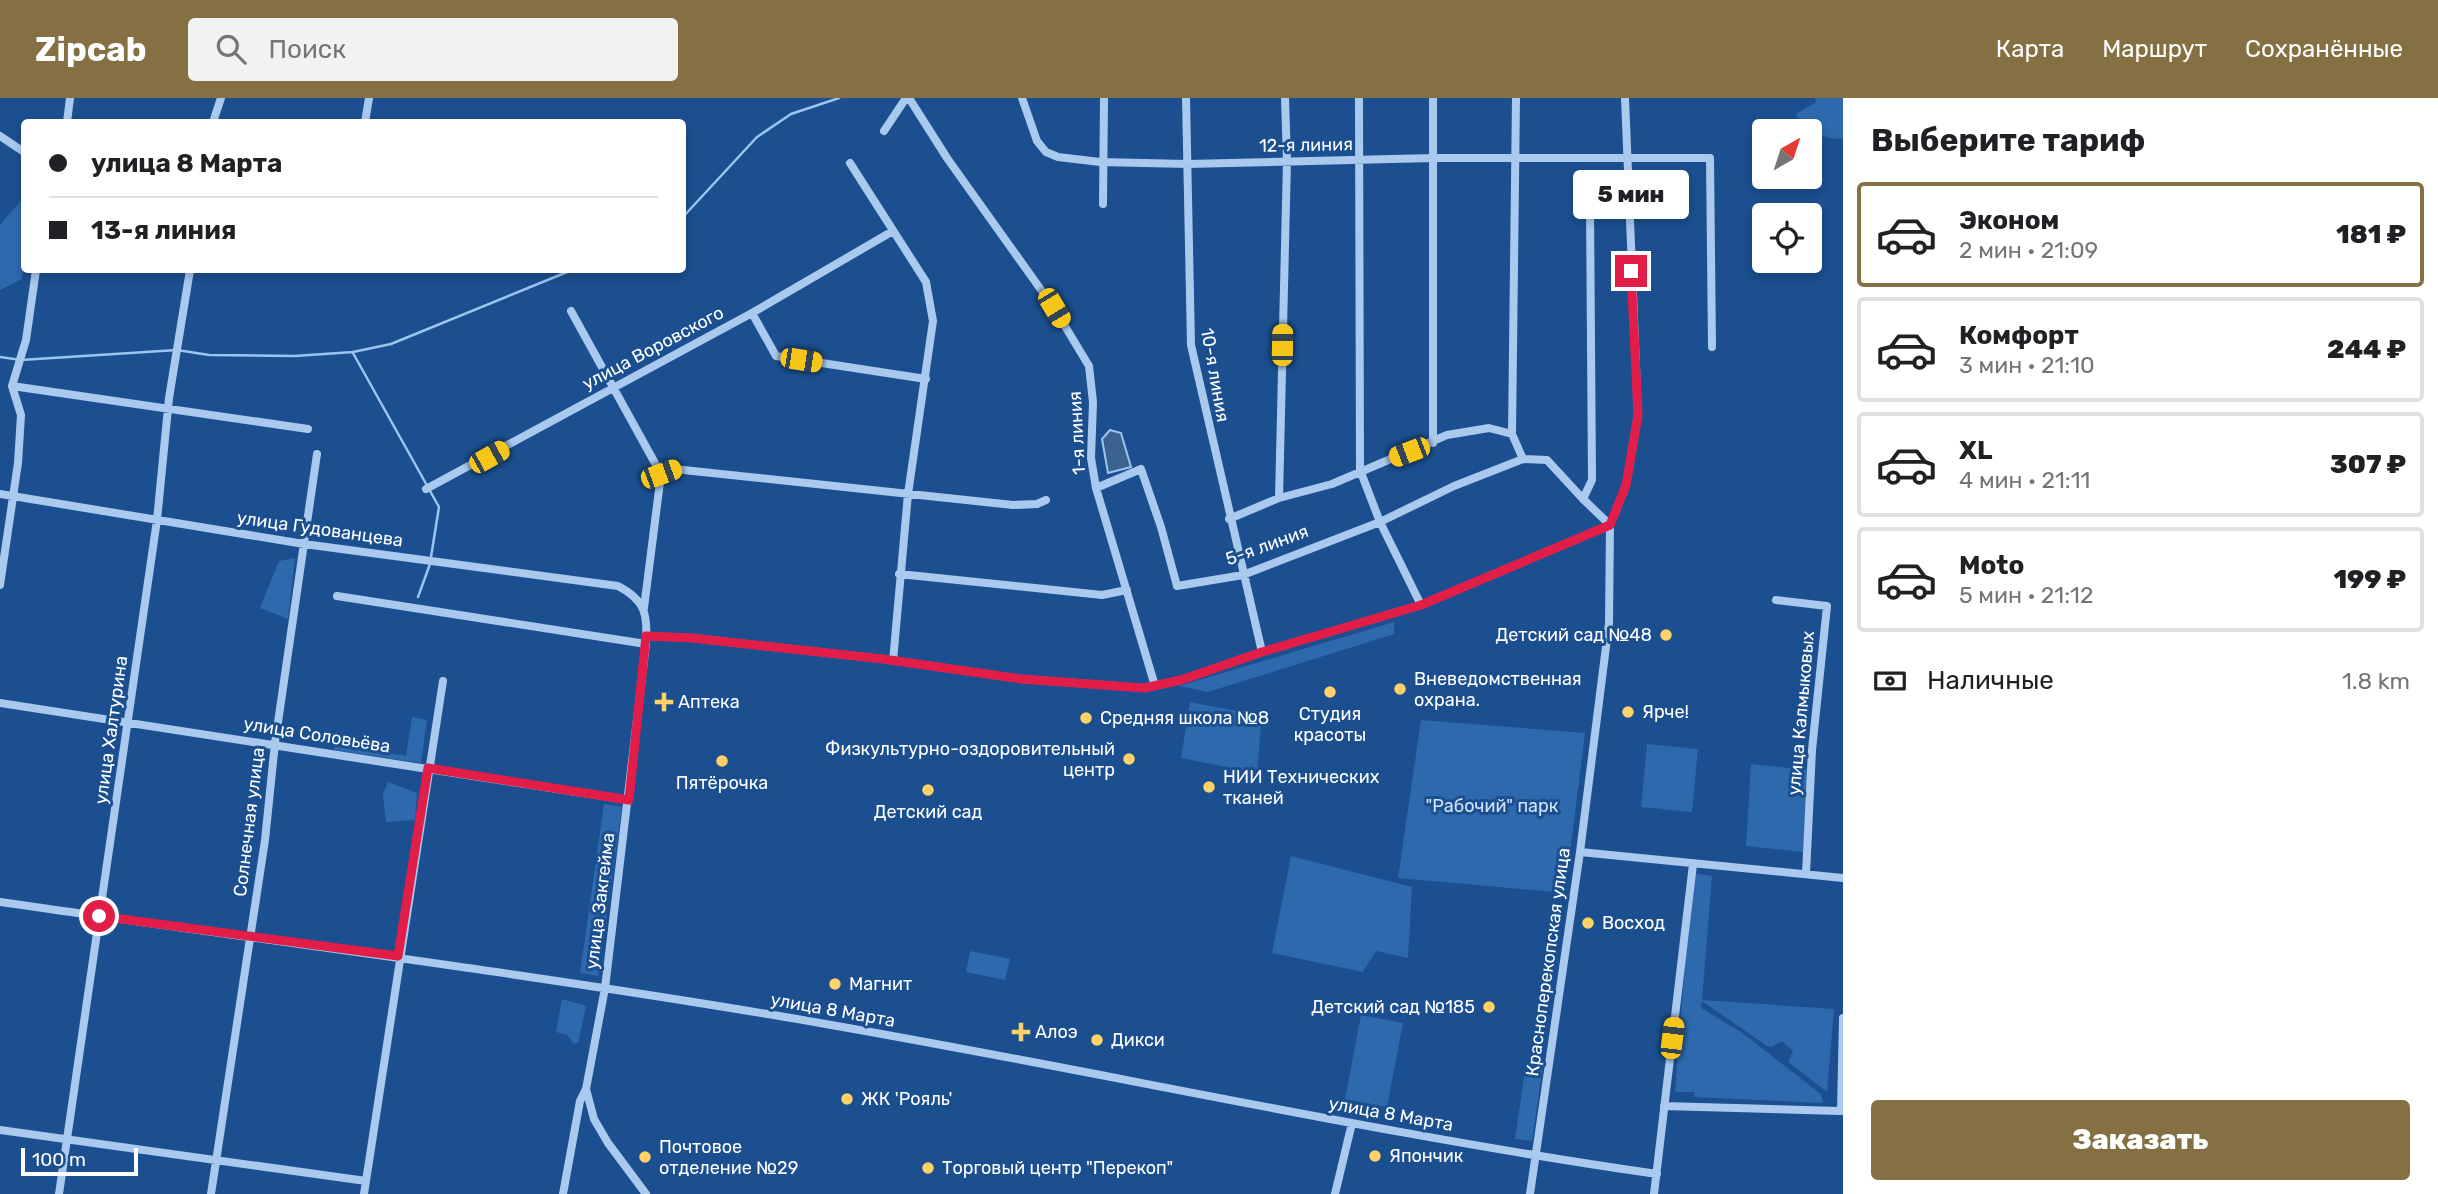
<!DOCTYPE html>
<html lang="ru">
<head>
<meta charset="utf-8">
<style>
  body { margin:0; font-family:Rubik,sans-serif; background:#f2f2f2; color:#202124; height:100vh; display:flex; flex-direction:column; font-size:26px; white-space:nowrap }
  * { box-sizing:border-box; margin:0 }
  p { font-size:23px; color:#757577 }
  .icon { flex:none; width:38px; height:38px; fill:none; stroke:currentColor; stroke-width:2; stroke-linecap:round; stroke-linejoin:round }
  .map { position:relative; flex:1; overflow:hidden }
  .drawer { display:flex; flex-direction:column; background:#fff; width:595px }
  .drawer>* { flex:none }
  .guide { position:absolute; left:21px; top:21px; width:665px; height:154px; border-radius:7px; box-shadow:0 4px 10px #0003; display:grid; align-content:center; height:154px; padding:0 28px; background:#fff }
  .needle { width:46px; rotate:39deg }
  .tools { position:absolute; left:1752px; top:21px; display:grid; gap:14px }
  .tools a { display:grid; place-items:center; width:70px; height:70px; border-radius:7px; background:#fff; box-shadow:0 4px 10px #0003; font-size:35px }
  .scale { position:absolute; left:21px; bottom:18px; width:117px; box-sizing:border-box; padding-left:7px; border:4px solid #fff; border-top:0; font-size:19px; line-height:24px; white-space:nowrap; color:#fff; -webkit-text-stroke:5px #1b4f8f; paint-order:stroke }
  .end { position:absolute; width:32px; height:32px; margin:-16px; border:9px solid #e11d48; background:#fff; box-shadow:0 0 0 4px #fff }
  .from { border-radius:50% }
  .bubble { position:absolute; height:49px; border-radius:7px; background:#fff; box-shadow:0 4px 10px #0003; font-size:23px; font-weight:800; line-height:49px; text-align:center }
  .car { position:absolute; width:21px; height:42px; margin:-21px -10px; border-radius:9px; box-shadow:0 0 5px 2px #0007; background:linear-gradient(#f5c518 24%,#345 0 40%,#f5c518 0 76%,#345 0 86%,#f5c518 0) }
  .guide b { display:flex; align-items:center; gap:24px; height:66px; font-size:26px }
  .guide b+b { border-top:2px solid #e0e0e0 }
  .guide i { width:18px; height:18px; background:#202124 }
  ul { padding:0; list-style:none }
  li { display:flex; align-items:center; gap:21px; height:105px; margin:0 14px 10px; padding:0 14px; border:4px solid #e0e0e0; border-radius:7px }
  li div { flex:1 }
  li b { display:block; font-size:26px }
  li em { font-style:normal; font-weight:800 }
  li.active { border-color:#847042 }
  li>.icon { width:63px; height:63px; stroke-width:1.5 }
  h2 { padding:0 28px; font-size:32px; line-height:84px }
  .pay { display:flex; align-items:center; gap:18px; height:77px; padding:0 28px; font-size:26px }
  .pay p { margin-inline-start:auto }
  .action { display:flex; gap:14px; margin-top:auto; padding:14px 28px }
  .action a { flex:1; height:80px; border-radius:7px; background:#847042; color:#fff; font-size:28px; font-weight:800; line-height:80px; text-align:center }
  header { display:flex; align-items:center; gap:42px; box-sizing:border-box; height:98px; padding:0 35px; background:#847042; color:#fff }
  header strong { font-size:33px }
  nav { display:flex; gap:38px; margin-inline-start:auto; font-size:24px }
  .search { width:490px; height:63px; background:#f2f2f2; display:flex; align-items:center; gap:18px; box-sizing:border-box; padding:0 24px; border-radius:7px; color:#757577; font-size:26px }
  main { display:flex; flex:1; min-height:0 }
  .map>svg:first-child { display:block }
  .green { fill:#2e69ad }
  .water { fill:#3c6290; stroke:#9cc4f0; stroke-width:2 }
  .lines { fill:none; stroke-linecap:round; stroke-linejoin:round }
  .stream { stroke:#9cc4f0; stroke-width:2.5 }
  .minor { stroke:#a9c9ee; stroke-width:8 }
  .route { stroke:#e11d48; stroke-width:9 }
  .poi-dot { fill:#ffd166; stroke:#1b4f8f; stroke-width:2.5 }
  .labels { text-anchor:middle; stroke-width:6; stroke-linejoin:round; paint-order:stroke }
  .street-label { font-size:18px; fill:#fff; stroke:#1b4f8f }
  .poi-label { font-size:18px; fill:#fff; stroke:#1b4f8f; text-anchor:start }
  .park-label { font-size:18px; fill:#cfe3fa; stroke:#1b4f8f }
</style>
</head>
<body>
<header>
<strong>Zipcab</strong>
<div class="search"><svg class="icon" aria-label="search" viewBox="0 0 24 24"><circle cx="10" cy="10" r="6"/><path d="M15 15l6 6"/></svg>Поиск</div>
<nav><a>Карта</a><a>Маршрут</a><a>Сохранённые</a></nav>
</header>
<main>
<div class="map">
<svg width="1843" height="1096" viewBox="0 0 1843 1096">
  <rect width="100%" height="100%" fill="#1b4f8f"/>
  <path class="green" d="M1815 0H1843V41C1821 41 1812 34 1797 19L1796 16 1816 4Z
    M24 99V168L22 181 0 192V127Z
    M295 460 288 521 260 510 279 463Z
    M1394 524V536L1208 594 1179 588Z
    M1190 604 1257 617 1261 628 1257 675 1181 660Z
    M412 619 427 622 421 665 334 652 335 646 406 658Z
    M1421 622 1585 635 1565 795 1398 780Z
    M1647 646 1698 651 1692 714 1641 709Z
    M1751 666 1809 672 1803 754 1746 748Z
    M388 684 417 695 415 722 386 724 383 696Z
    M604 706 622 709 598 878 580 875Z
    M1291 758 1412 789 1408 860 1376 853 1363 874 1272 855Z
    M1692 775 1712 778 1702 902 1834 911 1827 994 1788 964 1793 953 1782 943 1771 949 1767 948 1702 903 1701 910 1741 934 1821 996 1823 1005 1694 999V994H1675Z
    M970 853 1010 861 1005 882 966 874Z
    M562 901 586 908 578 945 574 946 567 937 556 934Z
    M1361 917 1403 925 1387 1009 1345 1001Z
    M1526 965 1543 967 1532 1043 1515 1041Z"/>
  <path class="water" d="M1110 332 1121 335 1131 369 1108 375 1102 341Z"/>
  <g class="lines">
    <path class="stream" d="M682 120 757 39 791 16 839 0
      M353 255 439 409 431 459
      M0 259 21 262 177 252 209 257 295 258 353 254 391 246 572 172
      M418 499 430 466"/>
    <path class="minor" d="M909 0 947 60 1054 210 1089 268 1093 304 1091 360 1096 390 1155 588
      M1022 0 1037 43 1046 54 1058 59 1100 64 1188 66 1433 60H1710L1712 249
      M1186 0 1191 247 1262 554
      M1359 0 1360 372 1380 424 1421 507
      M67 24 70 0
      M213 24 221 0
      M365 24 369 0
      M884 33 906 0
      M0 38 24 54
      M850 65 926 184 933 223 908 396 893 563
      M1103 106 1104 0
      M1590 107 1592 382 1583 401 1610 427
      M571 213 661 376 644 510
      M752 215 776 258 926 281
      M12 288 308 331
      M1512 336 1516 0
      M1433 345V0
      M661 376 674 371 1013 407 1037 406 1046 402
      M1096 390 1141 371 1161 429 1177 488 1243 477 1380 424 1454 388 1523 361
      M426 391 752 215 893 133
      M0 396 304 446 618 488C645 502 648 516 646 546L605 890 586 991 594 1021 608 1045 646 1096
      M1279 400 1287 63 1285 0
      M1229 421 1279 400 1332 386 1447 337 1489 330 1512 336 1523 361 1547 362 1583 401
      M899 476 1102 497 1127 492
      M0 487 18 365 21 317 12 288 26 242 36 172
      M337 498 646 546
      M1776 502 1827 508 1812 652 1806 776
      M646 538 692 540 883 561 1021 581 1145 590 1181 582 1262 554 1421 507 1610 427
      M0 605 629 702
      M1580 754 1843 780
      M0 804C262 842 524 875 785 919 1076 968 1364 1034 1657 1076
      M1664 1008 1839 1013
      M1841 1013 1843 920
      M0 1032 366 1083
      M59 1096 157 422 169 300 190 172
      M211 1096 265 742 275 645 317 356
      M364 1096 443 583
      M563 1096 580 1003 586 991
      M1335 1096 1352 1025
      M1530 1096 1580 754 1609 525 1610 427 1626 388 1638 317 1625 0
      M1654 1096 1693 766"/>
  </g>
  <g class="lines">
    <path class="route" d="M99 818 398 858 428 670 629 702 646 538 692 540 883 561 1021 581 1144 590 1181 582 1262 554 1421 507 1610 427 1626 387 1638 317 1631 173"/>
  </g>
  <g class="poi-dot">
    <circle cx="1666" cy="537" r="7"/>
    <circle cx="1400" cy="591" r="7"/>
    <circle cx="1330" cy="594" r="7"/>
    <path d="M660.5 593.5h7v7h7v7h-7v7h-7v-7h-7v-7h7z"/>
    <circle cx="1628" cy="614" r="7"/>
    <circle cx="1086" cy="620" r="7"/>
    <circle cx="1129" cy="661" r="7"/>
    <circle cx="722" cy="663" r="7"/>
    <circle cx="1209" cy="689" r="7"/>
    <circle cx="928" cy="692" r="7"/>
    <circle cx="1588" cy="825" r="7"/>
    <circle cx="835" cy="886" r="7"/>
    <circle cx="1489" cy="909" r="7"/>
    <path d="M1017.5 923.5h7v7h7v7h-7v7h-7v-7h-7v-7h7z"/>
    <circle cx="1097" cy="942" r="7"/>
    <circle cx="847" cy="1001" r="7"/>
    <circle cx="1375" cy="1058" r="7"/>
    <circle cx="645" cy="1059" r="7"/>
    <circle cx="928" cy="1070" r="7"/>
  </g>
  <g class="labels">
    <g class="street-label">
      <text transform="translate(1306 47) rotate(-1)" y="6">12-я линия</text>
      <text transform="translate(653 250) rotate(-28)" y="6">улица Воровского</text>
      <text transform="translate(1215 277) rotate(80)" y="6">10-я линия</text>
      <text transform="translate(1077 335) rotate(-93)" y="6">1-я линия</text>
      <text transform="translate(320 431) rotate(8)" y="6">улица Гудованцева</text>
      <text transform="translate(1267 447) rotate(-20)" y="6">5-я линия</text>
      <text transform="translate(1801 615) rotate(-85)" y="6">улица Калмыковых</text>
      <text transform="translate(111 632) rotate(-82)" y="6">улица Халтурина</text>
      <text transform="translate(317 637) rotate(9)" y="6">улица Соловьёва</text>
      <text transform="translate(249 724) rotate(-83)" y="6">Солнечная улица</text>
      <text transform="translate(600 803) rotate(-83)" y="6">улица Закгейма</text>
      <text transform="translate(1548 864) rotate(-82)" y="6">Красноперекопская улица</text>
      <text transform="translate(833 912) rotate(10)" y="6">улица 8 Марта</text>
      <text transform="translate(1391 1016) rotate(10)" y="6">улица 8 Марта</text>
    </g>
    <g class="poi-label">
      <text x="1652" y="543" text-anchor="end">Детский сад №48</text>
      <text x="1414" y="587">Вневедомственная<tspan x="1414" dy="21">охрана.</tspan></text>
      <text x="678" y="610">Аптека</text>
      <text x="1642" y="620">Ярче!</text>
      <text x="1330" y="622" text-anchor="middle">Студия<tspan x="1330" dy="21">красоты</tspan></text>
      <text x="1100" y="626">Средняя школа №8</text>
      <text x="1115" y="657" text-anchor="end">Физкультурно-оздоровительный<tspan x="1115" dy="21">центр</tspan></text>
      <text x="1223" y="685">НИИ Технических<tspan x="1223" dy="21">тканей</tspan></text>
      <text x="722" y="691" text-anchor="middle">Пятёрочка</text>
      <text x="928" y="720" text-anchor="middle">Детский сад</text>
      <text x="1602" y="831">Восход</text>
      <text x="849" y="892">Магнит</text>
      <text x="1475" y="915" text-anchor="end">Детский сад №185</text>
      <text x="1035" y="940">Алоэ</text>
      <text x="1111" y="948">Дикси</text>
      <text x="861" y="1007">ЖК 'Рояль'</text>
      <text x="659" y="1055">Почтовое<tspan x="659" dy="21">отделение №29</tspan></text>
      <text x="1389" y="1064">Япончик</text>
      <text x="942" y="1076">Торговый центр "Перекоп"</text>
    </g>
    <g class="park-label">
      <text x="1492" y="714">"Рабочий" парк</text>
    </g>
  </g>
</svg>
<div class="tools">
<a><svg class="needle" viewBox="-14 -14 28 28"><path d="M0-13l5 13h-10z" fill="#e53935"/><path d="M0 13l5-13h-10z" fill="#757577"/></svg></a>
<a><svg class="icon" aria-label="locate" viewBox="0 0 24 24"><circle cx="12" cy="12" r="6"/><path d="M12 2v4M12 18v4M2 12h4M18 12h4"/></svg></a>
</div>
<div class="scale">100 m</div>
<i class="end from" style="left:99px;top:818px"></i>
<i class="end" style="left:1631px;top:173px"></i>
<div class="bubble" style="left:1573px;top:72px;width:116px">5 мин</div>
<i class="car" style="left:1054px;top:210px;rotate:149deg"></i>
<i class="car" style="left:1282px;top:247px;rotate:1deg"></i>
<i class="car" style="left:801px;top:262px;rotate:99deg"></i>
<i class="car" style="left:1409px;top:354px;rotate:249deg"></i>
<i class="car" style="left:489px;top:359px;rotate:61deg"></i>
<i class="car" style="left:661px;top:376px;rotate:70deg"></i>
<i class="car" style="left:1672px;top:940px;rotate:7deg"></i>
<div class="guide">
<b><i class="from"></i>улица 8 Марта</b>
<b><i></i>13-я линия</b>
</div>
</div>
<section class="drawer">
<h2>Выберите тариф</h2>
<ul>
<li class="active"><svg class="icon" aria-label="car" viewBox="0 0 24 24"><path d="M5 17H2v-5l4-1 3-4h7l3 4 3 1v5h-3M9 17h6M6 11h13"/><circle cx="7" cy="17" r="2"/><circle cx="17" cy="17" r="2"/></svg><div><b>Эконом</b><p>2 мин · 21:09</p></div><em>181 ₽</em></li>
<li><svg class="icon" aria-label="car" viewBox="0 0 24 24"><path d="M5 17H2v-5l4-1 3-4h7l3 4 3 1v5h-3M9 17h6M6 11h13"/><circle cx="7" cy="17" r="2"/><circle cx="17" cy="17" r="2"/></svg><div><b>Комфорт</b><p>3 мин · 21:10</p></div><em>244 ₽</em></li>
<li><svg class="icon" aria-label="car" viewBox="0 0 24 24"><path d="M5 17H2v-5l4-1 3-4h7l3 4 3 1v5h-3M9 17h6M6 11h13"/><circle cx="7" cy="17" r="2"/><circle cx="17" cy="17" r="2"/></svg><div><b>XL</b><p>4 мин · 21:11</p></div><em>307 ₽</em></li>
<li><svg class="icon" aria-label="car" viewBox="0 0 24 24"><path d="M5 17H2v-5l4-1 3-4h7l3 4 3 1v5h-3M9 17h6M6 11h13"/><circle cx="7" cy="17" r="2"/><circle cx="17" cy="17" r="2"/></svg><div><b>Moto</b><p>5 мин · 21:12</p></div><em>199 ₽</em></li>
</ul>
<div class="pay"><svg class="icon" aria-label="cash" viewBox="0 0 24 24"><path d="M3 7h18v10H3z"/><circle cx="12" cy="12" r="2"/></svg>Наличные<p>1.8 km</p></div>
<div class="action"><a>Заказать</a></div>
</section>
</main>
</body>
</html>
